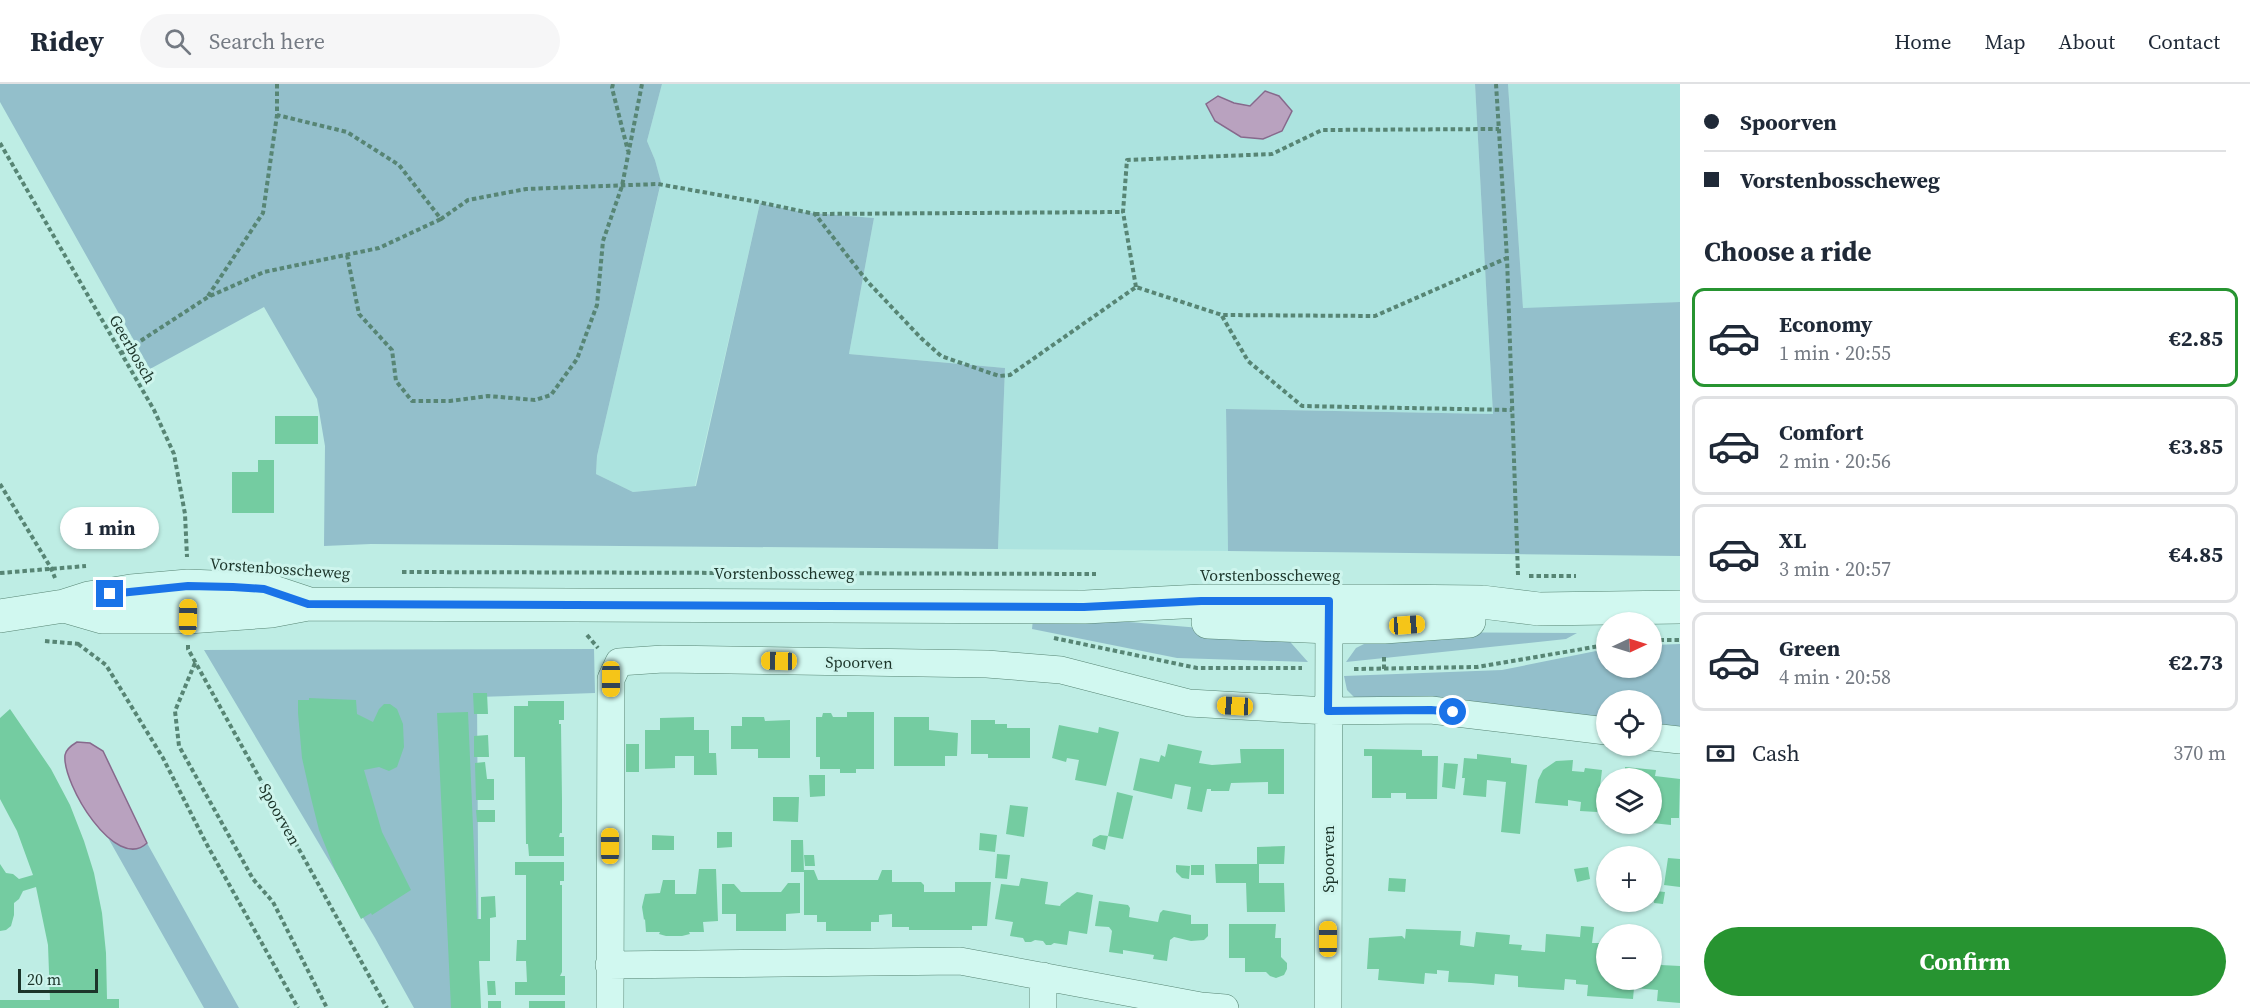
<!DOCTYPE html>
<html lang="en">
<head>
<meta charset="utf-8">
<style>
  body { margin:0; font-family:"Source Serif 4",serif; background:#f6f6f7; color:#1f2937; height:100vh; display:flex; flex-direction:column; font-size:22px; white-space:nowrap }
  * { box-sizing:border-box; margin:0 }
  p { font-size:20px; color:#747a83 }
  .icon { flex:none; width:33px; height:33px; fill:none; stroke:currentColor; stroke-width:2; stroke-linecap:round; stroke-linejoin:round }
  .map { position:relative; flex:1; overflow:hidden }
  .drawer { display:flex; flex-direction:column; background:#fff; width:570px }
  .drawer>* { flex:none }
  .guide { display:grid; align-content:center; height:132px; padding:0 24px; background:#fff }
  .needle { width:39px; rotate:86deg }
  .fabs { position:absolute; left:1596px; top:528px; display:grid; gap:12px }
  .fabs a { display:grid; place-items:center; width:66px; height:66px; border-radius:50%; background:#fff; box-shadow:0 2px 4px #0004; font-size:30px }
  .scale { position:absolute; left:18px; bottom:15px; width:80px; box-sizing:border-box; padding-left:6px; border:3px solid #1c352a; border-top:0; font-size:16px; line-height:21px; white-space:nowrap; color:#1c352a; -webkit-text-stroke:4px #cef5ed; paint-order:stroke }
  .end { position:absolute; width:27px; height:27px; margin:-14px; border:8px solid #1a73e8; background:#fff; box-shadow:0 0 0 3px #fff }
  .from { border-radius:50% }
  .bubble { position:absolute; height:42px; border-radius:21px; background:#fff; box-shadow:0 2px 4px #0004; font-size:20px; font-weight:700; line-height:42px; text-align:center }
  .car { position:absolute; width:18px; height:36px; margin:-18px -9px; border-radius:8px; box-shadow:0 0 4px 2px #0007; background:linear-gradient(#f5c518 24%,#345 0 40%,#f5c518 0 76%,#345 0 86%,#f5c518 0) }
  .guide b { display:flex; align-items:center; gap:21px; height:57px; font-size:22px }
  .guide b+b { border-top:2px solid #e0e1e3 }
  .guide i { width:15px; height:15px; background:#1f2937 }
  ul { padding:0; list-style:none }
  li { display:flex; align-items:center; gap:18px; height:99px; margin:0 12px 9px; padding:0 12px; border:3px solid #e0e1e3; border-radius:12px }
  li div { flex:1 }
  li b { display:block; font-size:22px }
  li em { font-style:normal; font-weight:700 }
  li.on { border-color:#279431 }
  li>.icon { width:54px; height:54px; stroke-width:1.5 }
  h2 { padding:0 24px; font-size:27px; line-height:72px }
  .pay { display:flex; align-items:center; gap:15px; height:66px; padding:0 24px; font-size:22px }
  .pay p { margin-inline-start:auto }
  .cta { display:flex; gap:12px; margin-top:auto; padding:12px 24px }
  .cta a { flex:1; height:69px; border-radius:36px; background:#279431; color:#fff; font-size:24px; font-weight:700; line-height:69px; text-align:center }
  header { display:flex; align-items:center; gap:36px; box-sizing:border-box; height:84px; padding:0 30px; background:#fff; border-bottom:2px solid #e0e1e3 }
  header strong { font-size:28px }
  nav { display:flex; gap:33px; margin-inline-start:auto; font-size:21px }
  .search { width:420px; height:54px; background:#f6f6f7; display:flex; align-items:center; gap:15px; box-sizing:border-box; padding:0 21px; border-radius:33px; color:#747a83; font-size:22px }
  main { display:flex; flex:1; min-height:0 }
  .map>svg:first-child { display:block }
  .farmland { fill:#ace3df }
  .green { fill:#93bfcb }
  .water { fill:#b9a2bf; stroke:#87698c; stroke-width:1.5 }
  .building { fill:#74cca1 }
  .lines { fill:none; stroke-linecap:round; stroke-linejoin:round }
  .minor-casing { stroke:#578574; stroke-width:28 }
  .tertiary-casing { stroke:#578574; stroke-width:34 }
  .path { stroke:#578574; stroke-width:4; stroke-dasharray:4.5 3; stroke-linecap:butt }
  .minor { stroke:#d1f8f0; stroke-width:27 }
  .tertiary { stroke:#d1f8f0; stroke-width:33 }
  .route { stroke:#1a73e8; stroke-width:8 }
  .labels { text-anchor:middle; stroke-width:6; stroke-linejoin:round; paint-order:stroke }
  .street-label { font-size:16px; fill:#1c352a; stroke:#cef5ed }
</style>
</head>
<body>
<header>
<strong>Ridey</strong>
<div class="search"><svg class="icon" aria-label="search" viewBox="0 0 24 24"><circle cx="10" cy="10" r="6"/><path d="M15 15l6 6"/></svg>Search here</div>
<nav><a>Home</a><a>Map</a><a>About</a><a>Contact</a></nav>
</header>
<main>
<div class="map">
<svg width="1680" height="924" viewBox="0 0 1680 924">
  <rect width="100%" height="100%" fill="#beede4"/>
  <path class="farmland" d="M662 0H1475L1493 330 1226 325 1228 467 998 465 1005 284 849 270 874 134 801 128 760 119 695 402 633 408 596 390 597 372 661 99 655 76 647 57Z
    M1508 0H1680V218L1523 225Z"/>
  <path class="green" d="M0 0H662L647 57 655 76 661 98 597 372 596 390 633 408 696 402 760 119 801 128 874 134 849 270 1005 284 998 465 371 460 324 462 325 362 317 315 264 223 150 285 0 18Z
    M1475 0H1508L1523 224 1680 218V472L1228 467 1226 325 1493 330Z
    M1033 535 1105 536 1284 551 1308 578 1177 574 1032 545Z
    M1388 548 1577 549 1566 555 1346 578 1356 564Z
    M1680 560V644L1652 641V616H1606V637L1354 613 1347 606 1344 592 1502 586 1606 565V584H1652V561Z
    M594 565 595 609 477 613 479 924H414L375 854 204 566Z
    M107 752 115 758 144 762 147 759 239 924H204Z"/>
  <path class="water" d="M1265 7 1279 12 1292 27 1282 47 1263 55 1241 53 1215 37 1206 20 1218 12 1234 19 1250 22Z
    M77 658 90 659 103 667 147 759C116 789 62 700 65 671 66 665 72 661 77 658Z"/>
  <path class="building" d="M275 332H318V360H275Z
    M258 376H274V429H232V388H258Z
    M473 609H487L488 630H474Z
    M309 614 356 616 357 630 373 638 379 625 384 620H390L397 625 403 640 404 663 397 683 389 687 379 683 364 686 382 748 411 806 372 831 371 829 361 835 335 786 319 746 311 714 302 674 298 629V616H309Z
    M528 617H564V636H559V640H561L562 716V749H560L559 753H564V772H529L528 760H526L525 673H514V622H528Z
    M10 625 51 685 70 721 84 757 94 789 102 829 106 869 107 915H119V924H0V916H50L48 861 36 803 23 807 19 815 14 819V831L11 842 6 846 0 847V780L6 789 13 790 19 795 33 791 17 747 0 715V634Z
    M468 628 477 835H481V813L495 812 496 833 490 834V877H479L481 924H451L437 629Z
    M847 628H874V685H856V689H840V685H820V673H816V633H822L823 629H831L833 633H847Z
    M694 633V646H709V669H716L717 691H694V672H675V684L645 685V646H660V634Z
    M742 633H764L765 637 790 636V674H758V665H731V642H742Z
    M894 633H929V646L958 649 957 672H945V682H894Z
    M971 636H995V640H1007V644H1030V674H988V670H971Z
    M1059 641 1098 649 1099 643 1119 648 1106 702 1075 696 1079 676 1067 674 1066 678 1052 674Z
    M488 651 489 673H474V652Z
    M626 660H639V688H626Z
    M1168 660 1202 667 1199 679 1212 681 1241 679 1240 665H1284V710H1268V698L1231 699 1229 707H1211V705H1207L1202 728 1187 725 1191 703 1175 700 1172 715 1133 706 1140 674 1159 678 1161 671 1165 673Z
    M1364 665 1422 666V672H1438L1437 715H1406V709H1391V714H1372V672H1364Z
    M1477 670 1511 674V679L1527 681 1520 750 1501 748 1506 698 1487 696 1486 713 1463 711 1465 694H1462L1464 674 1477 675Z
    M1573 676 1572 687 1584 688 1585 684 1602 686 1597 728 1580 727 1581 718 1568 716V722L1535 719 1538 696 1543 686 1556 677Z
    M485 678 487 695H494V716H476L475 679Z
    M1444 679 1458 680 1455 705 1442 703Z
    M1625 683 1656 686 1655 692 1680 695 1679 734H1671V741L1652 739V694H1618L1619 688 1625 689Z
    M809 691H825V712L810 713Z
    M1117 708 1133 712 1123 755 1108 752Z
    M773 713H799L798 738 773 737Z
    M1010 721 1028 723 1024 753 1006 750Z
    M476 726H495V738H477Z
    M1616 740H1637L1633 745 1626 747 1619 745Z
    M717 748H732V763L717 764Z
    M980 749 997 751 995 768 979 766Z
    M652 751 674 752V766H652Z
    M1100 751 1108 752 1105 766 1092 762 1093 755Z
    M791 756H803L804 788H791Z
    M1285 762 1284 780H1259V799H1284L1285 828H1247L1246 799H1216L1215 780H1257V763Z
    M997 770 1010 771 1007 795 995 794Z
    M804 771H814L815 782H805Z
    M1668 774 1680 775V803L1664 801Z
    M515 778H564V797H560V801H562V888L560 892H565V911H515V898H527L526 877H516L517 856H526V791H515Z
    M1176 781 1190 782 1189 795 1182 794 1176 788Z
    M1191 781H1204V791H1191Z
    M1588 783 1590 795 1577 798 1574 785Z
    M699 785H716L718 837 703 838 704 848H689L690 850 682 852H666L659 850 660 848H646L645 835 644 836 642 823 645 810 660 809 663 796H675V810H696Z
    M804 786H814L818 796H878L882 786H892V798H921L924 801V808H955V798H991L987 842H972V846H909V843H892V830L879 831V838H871V847H826V838H817V831H804Z
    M1021 794 1048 798 1045 820 1060 822 1061 820 1077 808 1093 811 1087 850 1069 847 1067 861 1054 859 1051 861H1046L1043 857 1035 856 1031 858H1025L1023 854 1010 852 1013 838 995 835 1001 800 1019 802Z
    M1389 794 1406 795 1405 808 1388 807Z
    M788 799H800V829L786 830V847H736V830H722V800H734L741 808H781Z
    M1655 807 1665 808 1663 820 1654 819Z
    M1099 817 1128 821 1130 824 1129 833 1158 838 1160 829 1163 826 1191 831V840H1208V852L1204 856 1191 857 1174 853 1170 856 1167 877 1153 875 1154 871 1123 866V870L1109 868 1112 847 1109 843 1095 842Z
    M1229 840H1276L1275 854H1281V873L1287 879V885L1284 891 1276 894 1270 892 1266 888H1245V874H1229Z
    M1581 842 1594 843 1592 859H1606V896H1652V875L1661 876V881L1680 882V919L1657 917 1658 906 1634 904 1633 915 1587 912 1588 901 1576 900V896L1565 895 1564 906 1518 903V892L1495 890 1494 901 1471 899 1448 898 1449 887 1437 886V890L1425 889 1424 900 1378 896 1379 885H1367L1369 854 1402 852 1405 855 1406 845 1461 847 1460 861 1474 863 1476 848 1510 851 1509 860 1522 861 1521 866 1545 868 1546 850 1580 853Z
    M487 897H495L496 911H488Z
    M488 917H501V924H488Z
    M529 917H565V924H529Z"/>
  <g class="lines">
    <g class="minor-casing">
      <path id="minor" d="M1652 653 1680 656
        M609 881 960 877 1201 922 1225 924
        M1043 892V924
        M610 924 611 595 619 578 663 575 987 580 1061 586 1189 619 1328 627 1431 626 1606 647
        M1328 924 1329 523"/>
    </g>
    <g class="tertiary-casing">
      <path id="tertiary" d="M64 522 102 533H188L271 527 308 520 1085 523 1201 517H1383L1482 518 1539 525 1680 523
        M0 532 64 522 89 514 131 507 188 502 264 505 306 519
        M1208 538 1329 543H1384L1469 537"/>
    </g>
    <path class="path" d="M277 0V31L347 48 399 81 441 135 468 116 526 105 658 100 758 118 815 130 867 197 921 254 941 272 999 292 1010 291 1136 203 1222 231 1375 232 1507 174
      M613 0 612 4 628 67
      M1496 0 1507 174 1518 491
      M0 59 154 326 174 370 185 430 187 473
      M815 130 1123 128
      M347 171 359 230 392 266 396 297 412 317H450L488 312 535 316 551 311 577 275 597 221 603 157 622 102 642 0
      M1136 203 1123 128 1127 76 1272 70 1322 46 1499 45
      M208 212 263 129 277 31
      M1222 232 1248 277 1302 322 1512 326
      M122 269 208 213 264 188 379 164 441 135
      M0 400 51 484 55 494
      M402 488 1096 490
      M0 489 86 482
      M1529 492H1576
      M587 551 598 564
      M1054 554 1197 584H1302
      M1652 556H1680
      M45 557 80 560
      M78 560 106 581 163 674 206 759 298 924
      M188 561V565L387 924
      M195 579 175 627 179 662 253 795 273 818 327 924
      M1354 585 1477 583 1606 561
      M1384 585V571"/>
    <use href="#minor" class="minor"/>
    <use href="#tertiary" class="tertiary"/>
  </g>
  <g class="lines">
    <path class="route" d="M110 510 188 502 233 503 264 505 308 520 1084 523 1201 517H1329L1328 627 1431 626 1453 628"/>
  </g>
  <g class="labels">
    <g class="street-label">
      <text transform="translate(133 265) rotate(60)" y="6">Geerbosch</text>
      <text transform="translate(280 484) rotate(4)" y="6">Vorstenbosscheweg</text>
      <text x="784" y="495">Vorstenbosscheweg</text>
      <text x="1270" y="497">Vorstenbosscheweg</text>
      <text transform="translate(859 578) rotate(1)" y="6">Spoorven</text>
      <text transform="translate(280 730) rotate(61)" y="6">Spoorven</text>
      <text transform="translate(1328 775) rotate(-90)" y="6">Spoorven</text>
    </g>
  </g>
</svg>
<div class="fabs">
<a><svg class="needle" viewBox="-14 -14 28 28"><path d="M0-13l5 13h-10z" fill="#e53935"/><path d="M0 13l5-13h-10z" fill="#747a83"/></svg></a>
<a><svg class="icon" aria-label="locate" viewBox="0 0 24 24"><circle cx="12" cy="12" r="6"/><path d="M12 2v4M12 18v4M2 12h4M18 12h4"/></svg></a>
<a><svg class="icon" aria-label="layers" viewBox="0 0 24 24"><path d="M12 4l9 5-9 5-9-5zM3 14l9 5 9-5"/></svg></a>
<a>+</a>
<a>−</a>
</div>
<div class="scale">20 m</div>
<i class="end from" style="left:1453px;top:628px"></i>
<i class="end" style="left:110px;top:510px"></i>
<div class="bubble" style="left:60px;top:423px;width:99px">1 min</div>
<i class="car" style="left:188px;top:533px;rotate:1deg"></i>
<i class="car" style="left:1407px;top:541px;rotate:86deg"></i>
<i class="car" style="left:779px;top:577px;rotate:271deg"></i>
<i class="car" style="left:611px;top:595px;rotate:180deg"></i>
<i class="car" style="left:1235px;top:622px;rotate:273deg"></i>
<i class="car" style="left:610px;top:762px;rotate:0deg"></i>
<i class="car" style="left:1328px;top:855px;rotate:0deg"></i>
</div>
<section class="drawer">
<div class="guide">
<b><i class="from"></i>Spoorven</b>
<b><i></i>Vorstenbosscheweg</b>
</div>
<h2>Choose a ride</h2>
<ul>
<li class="on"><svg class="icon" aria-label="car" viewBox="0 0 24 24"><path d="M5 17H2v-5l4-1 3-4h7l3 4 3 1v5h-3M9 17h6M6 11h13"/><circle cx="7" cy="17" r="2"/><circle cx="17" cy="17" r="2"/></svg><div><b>Economy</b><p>1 min · 20:55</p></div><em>€2.85</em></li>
<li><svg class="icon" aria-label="car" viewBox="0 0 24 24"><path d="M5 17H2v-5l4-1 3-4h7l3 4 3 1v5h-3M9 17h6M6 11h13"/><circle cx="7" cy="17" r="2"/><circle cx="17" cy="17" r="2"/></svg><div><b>Comfort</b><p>2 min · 20:56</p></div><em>€3.85</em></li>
<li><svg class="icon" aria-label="car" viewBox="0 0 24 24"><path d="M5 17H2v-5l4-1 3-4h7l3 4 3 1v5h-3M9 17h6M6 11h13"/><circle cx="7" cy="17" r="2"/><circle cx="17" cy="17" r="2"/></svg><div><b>XL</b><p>3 min · 20:57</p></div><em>€4.85</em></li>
<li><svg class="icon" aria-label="car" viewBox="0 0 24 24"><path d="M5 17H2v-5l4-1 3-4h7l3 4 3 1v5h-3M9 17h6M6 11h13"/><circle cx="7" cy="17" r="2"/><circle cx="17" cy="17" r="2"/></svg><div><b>Green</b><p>4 min · 20:58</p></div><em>€2.73</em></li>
</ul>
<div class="pay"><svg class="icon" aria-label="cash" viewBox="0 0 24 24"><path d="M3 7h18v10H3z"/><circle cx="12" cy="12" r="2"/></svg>Cash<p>370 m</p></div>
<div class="cta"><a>Confirm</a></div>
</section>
</main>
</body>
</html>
